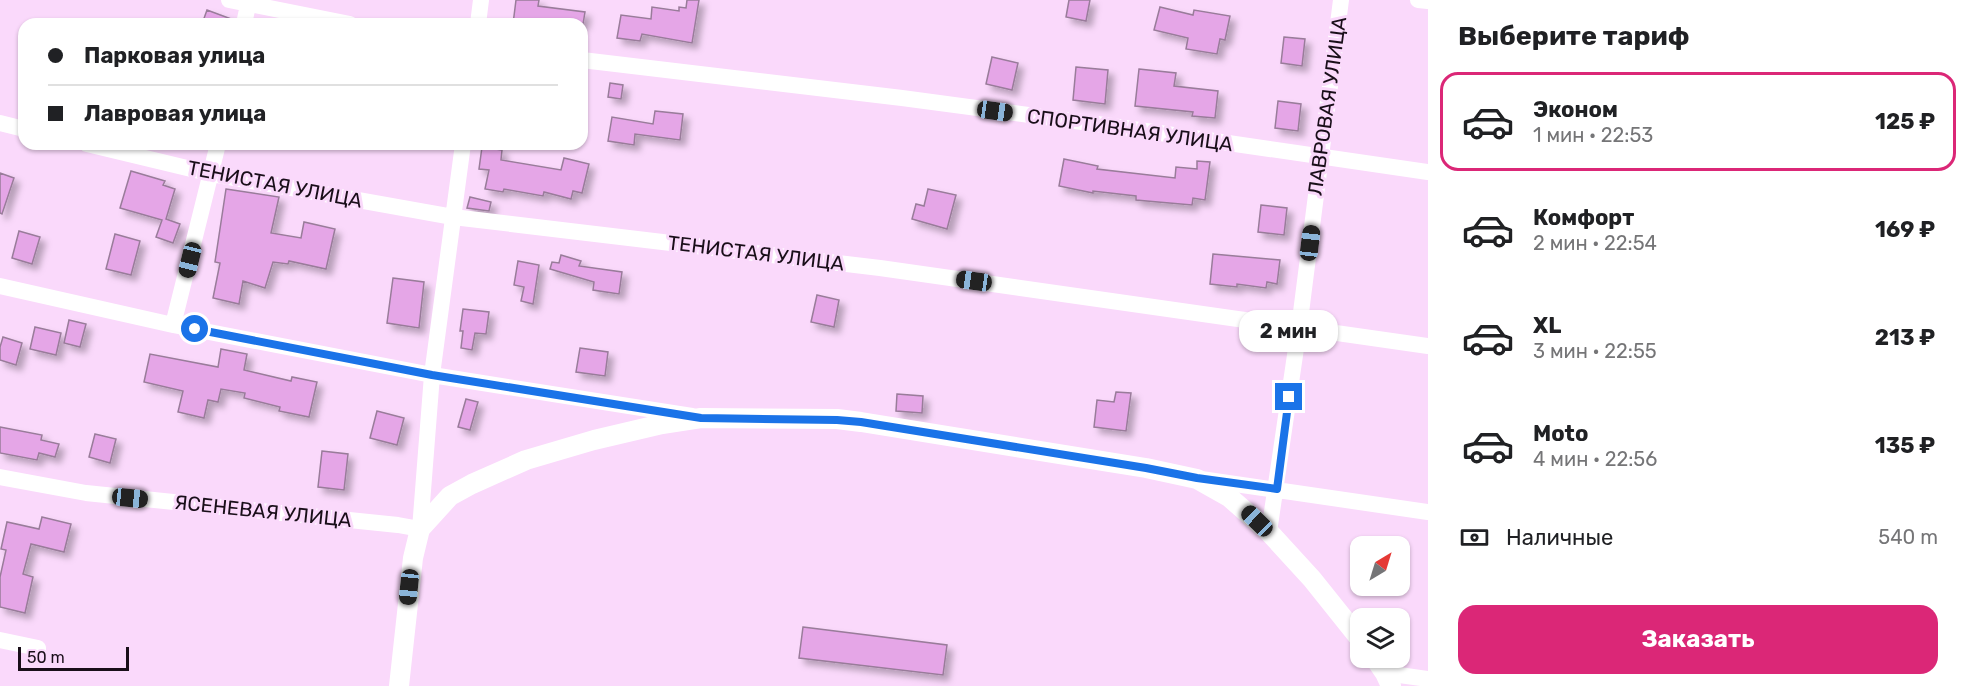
<!DOCTYPE html>
<html lang="ru">
<head>
<meta charset="utf-8">
<style>
  body { margin:0; font-family:Rubik,sans-serif; background:#f6f6f6; color:#202124; height:100vh; display:flex; flex-direction:column; font-size:22px; white-space:nowrap }
  * { box-sizing:border-box; margin:0 }
  p { font-size:20px; color:#757577 }
  .icon { flex:none; width:33px; height:33px; fill:none; stroke:currentColor; stroke-width:2; stroke-linecap:round; stroke-linejoin:round }
  .map { position:relative; flex:1; overflow:hidden }
  .panel { display:flex; flex-direction:column; background:#fff; width:540px }
  .panel>* { flex:none }
  .banner { position:absolute; left:18px; top:18px; width:570px; height:132px; border-radius:18px; box-shadow:0 2px 4px #0004; display:grid; align-content:center; height:132px; padding:0 30px; background:#fff }
  .needle { width:39px; rotate:38deg }
  .controls { position:absolute; left:1350px; top:536px; display:grid; gap:12px }
  .controls a { display:grid; place-items:center; width:60px; height:60px; border-radius:12px; background:#fff; box-shadow:0 2px 4px #0004; font-size:30px }
  .scale { position:absolute; left:18px; bottom:15px; width:111px; box-sizing:border-box; padding-left:6px; border:3px solid #190e19; border-top:0; font-size:16px; line-height:21px; white-space:nowrap; color:#190e19; -webkit-text-stroke:4px #fad9fb; paint-order:stroke }
  .end { position:absolute; width:27px; height:27px; margin:-14px; border:8px solid #1a73e8; background:#fff; box-shadow:0 0 0 3px #fff }
  .from { border-radius:50% }
  .bubble { position:absolute; height:42px; border-radius:18px; background:#fff; box-shadow:0 2px 4px #0004; font-size:20px; font-weight:700; line-height:42px; text-align:center }
  .car { position:absolute; width:18px; height:36px; margin:-18px -9px; border-radius:8px; box-shadow:0 0 4px 2px #0007; background:linear-gradient(#222 24%,#8ab4d8 0 40%,#222 0 76%,#8ab4d8 0 86%,#222 0) }
  .banner b { display:flex; align-items:center; gap:21px; height:57px; font-size:22px }
  .banner b+b { border-top:2px solid #e0e0e0 }
  .banner i { width:15px; height:15px; background:#202124 }
  ul { padding:0; list-style:none }
  li { display:flex; align-items:center; gap:18px; height:99px; margin:0 12px 9px; padding:0 18px; border:3px solid transparent; border-radius:18px }
  li div { flex:1 }
  li b { display:block; font-size:22px }
  li em { font-style:normal; font-weight:700 }
  li.current { border-color:#db2777 }
  li>.icon { width:54px; height:54px; stroke-width:1.5 }
  h2 { padding:0 30px; font-size:27px; line-height:72px }
  .pay { display:flex; align-items:center; gap:15px; height:66px; padding:0 30px; font-size:22px }
  .pay p { margin-inline-start:auto }
  .cta { display:flex; gap:12px; margin-top:auto; padding:12px 30px }
  .cta a { flex:1; height:69px; border-radius:18px; background:#db2777; color:#fff; font-size:24px; font-weight:700; line-height:69px; text-align:center }
  main { display:flex; flex:1; min-height:0 }
  .map>svg:first-child { display:block }
  .building { fill:#e5a6e7; stroke:#997c9a; stroke-width:1.5; filter:url(#shadow) }
  .lines { fill:none; stroke-linecap:round; stroke-linejoin:round }
  .minor { stroke:#fff; stroke-width:16 }
  .tertiary { stroke:#fff; stroke-width:20 }
  .route { stroke:#1a73e8; stroke-width:8 }
  .labels { text-anchor:middle; stroke-width:6; stroke-linejoin:round; paint-order:stroke }
  .street-label { font-size:20px; fill:#190e19; stroke:#fad9fb }
</style>
</head>
<body>
<main>
<div class="map">
<svg width="1428" height="686" viewBox="0 0 1428 686">
  <defs>
    <filter id="shadow"><feDropShadow dx="5.5" dy="5.5" stdDeviation="3" flood-color="#0004"/></filter>
  </defs>
  <rect width="100%" height="100%" fill="#fad9fb"/>
  <path class="building" d="M516 0H539L538 6 585 12 583 24H513Z
    M687 0H699L692 43 642 34 640 41 617 38 621 15 651 19 652 7 679 11V7L686 8Z
    M1069 0H1090L1086 21 1066 17Z
    M1160 7 1193 15 1194 10 1230 16 1225 40 1220 39 1217 54 1186 49 1188 38 1154 30Z
    M207 10 234 20V24H202Z
    M1284 37 1305 39 1302 66 1281 63Z
    M992 57 1018 63 1012 90 986 84Z
    M1076 67 1108 70 1105 104 1073 100Z
    M1139 69 1176 73 1174 86 1218 91 1215 118 1192 116 1193 112 1135 106Z
    M610 83 623 85 621 99 608 97Z
    M1278 101 1301 104 1298 131 1275 128Z
    M655 111 683 114 680 140 635 134 634 145 608 141 612 117 653 124Z
    M482 147 502 150 501 160 561 170 564 158 589 164 582 193 573 191 571 199 544 192 543 196 504 189 503 192 485 189 489 170 479 169Z
    M1064 159 1098 166 1097 169 1175 178 1176 167 1197 169V161L1210 162 1205 200 1193 198 1192 205 1158 202 1136 200V196L1093 191V193L1059 186Z
    M131 171 165 181 163 185 175 189 166 219 180 224 173 243 156 237 162 220 120 208Z
    M0 173 14 178 2 214 0 213Z
    M226 189 279 197 271 233 301 238 304 222 335 229 326 269 289 261 288 264 273 262 265 288 243 281 239 304 213 298 220 263 215 262Z
    M928 189 956 195 947 229 912 219 916 204 924 206Z
    M470 197 491 202 489 211 467 208Z
    M1261 205 1287 208 1284 235 1258 232Z
    M19 231 40 237 32 264 12 258Z
    M115 234 140 241 131 275 106 269Z
    M1213 254 1280 260 1277 284 1267 282 1266 288 1237 284V287L1210 284Z
    M561 255 581 261 579 266 622 272 619 294 593 290 594 282 550 269 552 262 559 263Z
    M518 261 539 265 533 304 521 301 524 287 514 285Z
    M393 278 424 282 419 328 387 323Z
    M817 295 839 300 834 327 811 322Z
    M463 309 489 312 486 334 475 333 472 350 461 348 463 331H460Z
    M69 320 86 324 80 347 64 343Z
    M35 327 61 333 56 355 30 349Z
    M3 337 22 343 16 365 0 360V347Z
    M580 348 608 352 605 376 576 372Z
    M221 349 247 354 244 370 291 381 292 377 317 382 309 417 279 411 280 407 244 398 245 393 221 389 218 402 208 400 204 418 178 412 183 391 144 382 150 354 218 367Z
    M1116 392 1131 393 1126 431 1094 427 1097 400 1114 402Z
    M897 394 923 396 922 413 896 411Z
    M466 399 478 402 470 430 458 427Z
    M377 411 404 418 397 445 370 438Z
    M0 427 42 435 41 440 59 444 55 457 39 453 37 460 0 453Z
    M95 434 116 439 110 463 89 457Z
    M322 451 348 454 344 490 318 487Z
    M42 517 71 524 64 552 31 544 23 574 33 577 25 613 0 607V577L6 550 1 549 7 522 39 529Z
    M803 627 947 645 943 675 799 658Z"/>
  <g class="lines">
    <path class="minor" d="M229 0 350 24
      M1418 0 1428 1
      M244 24 248 5
      M478 24 481 0
      M582 60 902 98 1112 126 1428 172
      M0 123 24 129
      M87 144 212 174 453 217 880 268 1428 346
      M0 286 173 325 432 375 692 416
      M173 325 218 144
      M0 477 86 493 398 525 420 529 432 375 463 144
      M1201 479 1428 512
      M1269 532 1299 328 1341 0
      M0 640 38 648
      M1385 673 1428 679"/>
    <path class="tertiary" d="M1374 657 1385 673 1391 686
      M399 686 413 558 420 529 450 496 472 484 526 460 594 440 662 424 701 418 837 419 861 422 1146 468 1197 479 1229 497 1269 532 1312 579 1360 639"/>
  </g>
  <g class="lines">
    <path class="route" d="M195 329 432 375 701 418 837 420 861 422 1146 468 1197 478 1277 489 1289 397"/>
  </g>
  <g class="labels">
    <g class="street-label">
      <text transform="translate(1327 106) rotate(-82)" y="7">ЛАВРОВАЯ УЛИЦА</text>
      <text transform="translate(1130 130) rotate(8)" y="7">СПОРТИВНАЯ УЛИЦА</text>
      <text transform="translate(275 184) rotate(11)" y="7">ТЕНИСТАЯ УЛИЦА</text>
      <text transform="translate(756 253) rotate(7)" y="7">ТЕНИСТАЯ УЛИЦА</text>
      <text transform="translate(263 511) rotate(6)" y="7">ЯСЕНЕВАЯ УЛИЦА</text>
    </g>
  </g>
</svg>
<div class="controls">
<a><svg class="needle" viewBox="-14 -14 28 28"><path d="M0-13l5 13h-10z" fill="#e53935"/><path d="M0 13l5-13h-10z" fill="#757577"/></svg></a>
<a><svg class="icon" aria-label="layers" viewBox="0 0 24 24"><path d="M12 4l9 5-9 5-9-5zM3 14l9 5 9-5"/></svg></a>
</div>
<div class="scale">50 m</div>
<i class="end from" style="left:195px;top:329px"></i>
<i class="end" style="left:1289px;top:397px"></i>
<div class="bubble" style="left:1239px;top:310px;width:99px">2 мин</div>
<i class="car" style="left:995px;top:111px;rotate:98deg"></i>
<i class="car" style="left:1310px;top:243px;rotate:7deg"></i>
<i class="car" style="left:190px;top:260px;rotate:194deg"></i>
<i class="car" style="left:974px;top:281px;rotate:278deg"></i>
<i class="car" style="left:130px;top:498px;rotate:96deg"></i>
<i class="car" style="left:1257px;top:521px;rotate:314deg"></i>
<i class="car" style="left:409px;top:587px;rotate:186deg"></i>
<div class="banner">
<b><i class="from"></i>Парковая улица</b>
<b><i></i>Лавровая улица</b>
</div>
</div>
<section class="panel">
<h2>Выберите тариф</h2>
<ul>
<li class="current"><svg class="icon" aria-label="car" viewBox="0 0 24 24"><path d="M5 17H2v-5l4-1 3-4h7l3 4 3 1v5h-3M9 17h6M6 11h13"/><circle cx="7" cy="17" r="2"/><circle cx="17" cy="17" r="2"/></svg><div><b>Эконом</b><p>1 мин · 22:53</p></div><em>125 ₽</em></li>
<li><svg class="icon" aria-label="car" viewBox="0 0 24 24"><path d="M5 17H2v-5l4-1 3-4h7l3 4 3 1v5h-3M9 17h6M6 11h13"/><circle cx="7" cy="17" r="2"/><circle cx="17" cy="17" r="2"/></svg><div><b>Комфорт</b><p>2 мин · 22:54</p></div><em>169 ₽</em></li>
<li><svg class="icon" aria-label="car" viewBox="0 0 24 24"><path d="M5 17H2v-5l4-1 3-4h7l3 4 3 1v5h-3M9 17h6M6 11h13"/><circle cx="7" cy="17" r="2"/><circle cx="17" cy="17" r="2"/></svg><div><b>XL</b><p>3 мин · 22:55</p></div><em>213 ₽</em></li>
<li><svg class="icon" aria-label="car" viewBox="0 0 24 24"><path d="M5 17H2v-5l4-1 3-4h7l3 4 3 1v5h-3M9 17h6M6 11h13"/><circle cx="7" cy="17" r="2"/><circle cx="17" cy="17" r="2"/></svg><div><b>Moto</b><p>4 мин · 22:56</p></div><em>135 ₽</em></li>
</ul>
<div class="pay"><svg class="icon" aria-label="cash" viewBox="0 0 24 24"><path d="M3 7h18v10H3z"/><circle cx="12" cy="12" r="2"/></svg>Наличные<p>540 m</p></div>
<div class="cta"><a>Заказать</a></div>
</section>
</main>
</body>
</html>
